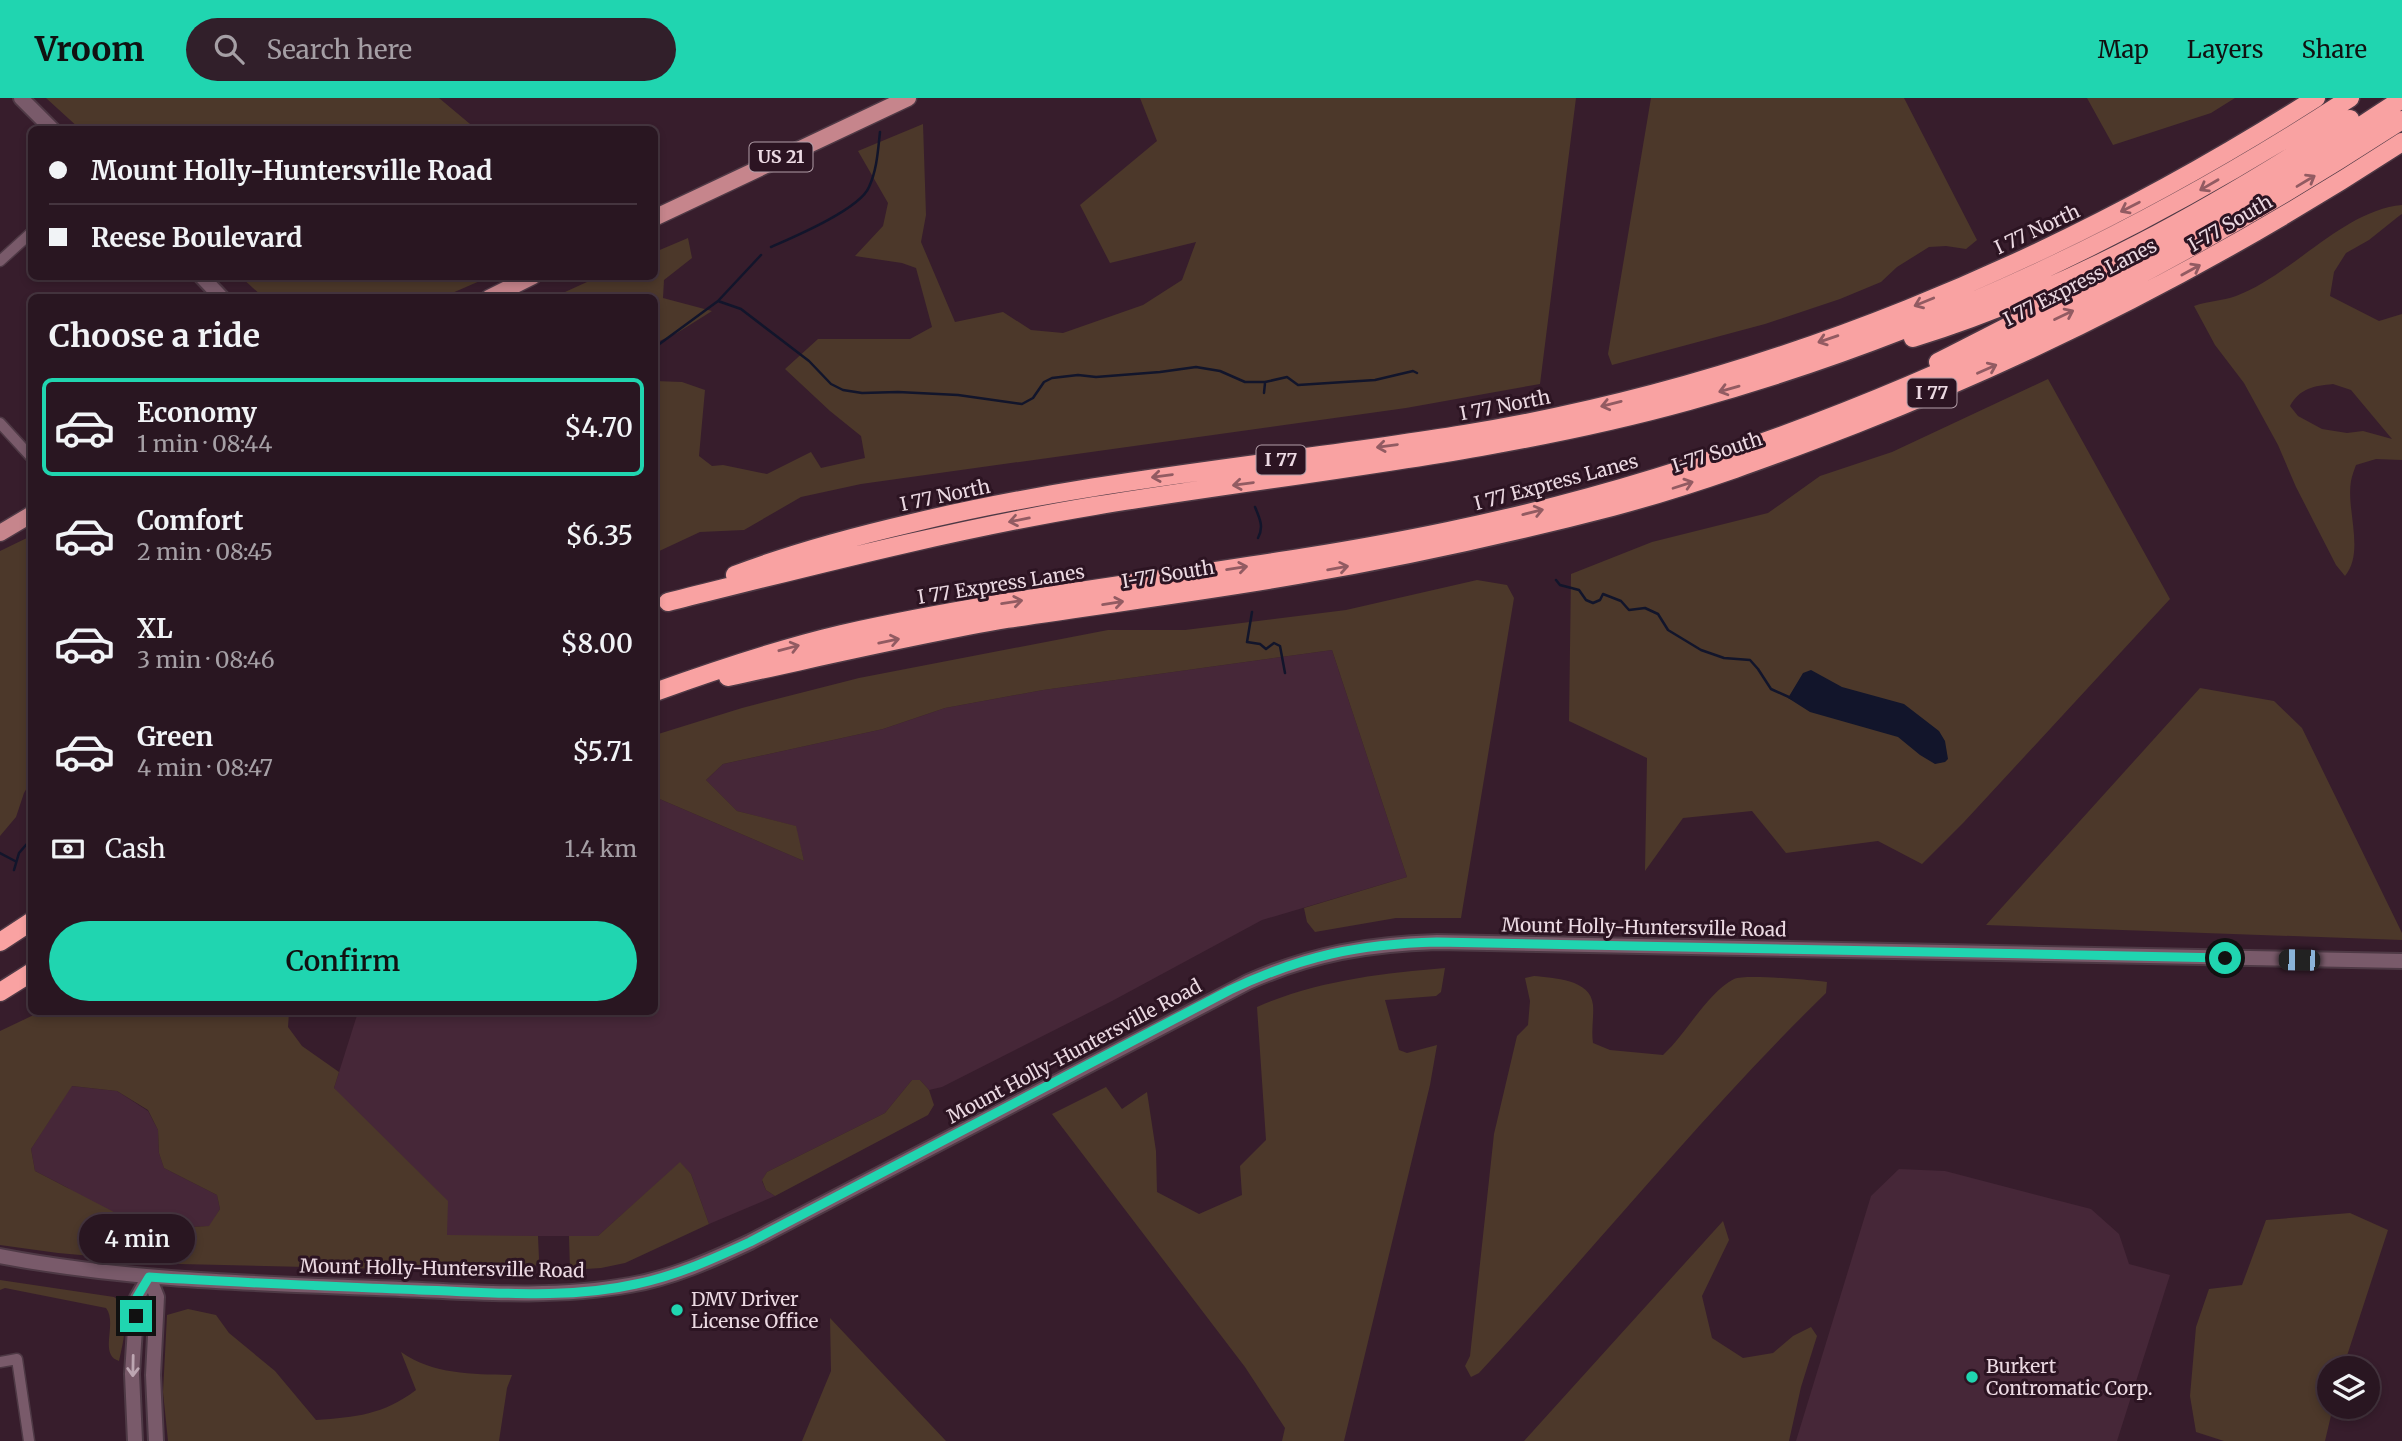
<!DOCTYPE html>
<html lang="en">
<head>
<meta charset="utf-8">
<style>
  body { margin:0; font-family:Merriweather,serif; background:#311f2a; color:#f1f3f6; height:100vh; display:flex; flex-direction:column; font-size:26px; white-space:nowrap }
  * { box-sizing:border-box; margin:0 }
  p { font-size:23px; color:#a59fa5 }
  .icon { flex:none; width:38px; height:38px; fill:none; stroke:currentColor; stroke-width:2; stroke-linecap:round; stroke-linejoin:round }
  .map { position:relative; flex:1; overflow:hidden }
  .panel { position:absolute; left:28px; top:196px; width:630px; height:721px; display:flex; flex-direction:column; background:#291621; border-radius:10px; box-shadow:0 4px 10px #0003,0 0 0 2px #45353f }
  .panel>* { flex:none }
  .guide { position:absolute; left:28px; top:28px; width:630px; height:154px; border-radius:10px; box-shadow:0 4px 10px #0003,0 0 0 2px #45353f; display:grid; align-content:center; height:154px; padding:0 21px; background:#291621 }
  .fabs { position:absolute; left:2317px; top:1258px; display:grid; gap:14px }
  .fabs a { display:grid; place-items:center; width:63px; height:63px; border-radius:50%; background:#291621; box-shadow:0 4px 10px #0003,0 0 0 2px #45353f; font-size:35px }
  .end { position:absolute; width:32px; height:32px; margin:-16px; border:9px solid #20d5b0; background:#111; box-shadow:0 0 0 4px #111 }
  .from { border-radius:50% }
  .bubble { position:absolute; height:49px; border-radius:24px; background:#291621; box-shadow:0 4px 10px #0003,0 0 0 2px #45353f; font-size:23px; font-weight:600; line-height:49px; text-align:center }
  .car { position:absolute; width:21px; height:42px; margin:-21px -10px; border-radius:9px; box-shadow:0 0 5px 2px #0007; background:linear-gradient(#222 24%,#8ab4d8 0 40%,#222 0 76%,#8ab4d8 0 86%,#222 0) }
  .guide b { display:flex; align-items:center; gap:24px; height:66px; font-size:26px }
  .guide b+b { border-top:2px solid #45353f }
  .guide i { width:18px; height:18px; background:#f1f3f6 }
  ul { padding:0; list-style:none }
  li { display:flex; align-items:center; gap:21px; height:98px; margin:0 14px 10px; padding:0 7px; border:4px solid transparent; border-radius:10px }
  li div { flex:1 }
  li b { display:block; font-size:26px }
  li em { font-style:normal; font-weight:600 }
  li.active { border-color:#20d5b0 }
  li>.icon { width:63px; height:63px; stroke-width:1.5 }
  h2 { padding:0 21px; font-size:32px; line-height:84px }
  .pay { display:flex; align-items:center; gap:18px; height:77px; padding:0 21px; font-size:26px }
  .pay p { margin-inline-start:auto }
  .primary-button { display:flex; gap:14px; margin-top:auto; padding:14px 21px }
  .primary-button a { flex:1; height:80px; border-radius:42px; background:#20d5b0; color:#111; font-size:28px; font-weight:600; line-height:80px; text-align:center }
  header { display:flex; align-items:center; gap:42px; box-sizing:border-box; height:98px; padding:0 35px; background:#20d5b0; color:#111 }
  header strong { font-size:33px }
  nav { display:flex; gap:38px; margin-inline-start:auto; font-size:24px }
  .search { width:490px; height:63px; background:#311f2a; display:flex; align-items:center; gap:18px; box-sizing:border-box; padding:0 24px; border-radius:38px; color:#a59fa5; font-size:26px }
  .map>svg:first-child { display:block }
  .built { fill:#462738 }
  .green { fill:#4c382a; fill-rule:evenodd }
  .water { fill:#12152b }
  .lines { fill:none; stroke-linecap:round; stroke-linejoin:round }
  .stream { stroke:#12152b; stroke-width:2.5 }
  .street-casing { stroke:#4e3945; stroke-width:13 }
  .secondary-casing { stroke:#4e3945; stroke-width:18 }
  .primary-casing { stroke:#4e3945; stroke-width:19 }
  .highway-casing { stroke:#4e3945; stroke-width:21 }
  .street { stroke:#795a6a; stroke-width:10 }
  .secondary { stroke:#795a6a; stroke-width:14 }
  .primary { stroke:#c6858c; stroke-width:16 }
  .highway { stroke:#f9a2a2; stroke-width:18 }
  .oneway { stroke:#925b62 }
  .oneway2 { stroke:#bda6b2 }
  .route { stroke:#20d5b0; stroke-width:9 }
  .poi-dot { fill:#20d5b0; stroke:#2c1422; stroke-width:2.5 }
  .labels { text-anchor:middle; stroke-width:6; stroke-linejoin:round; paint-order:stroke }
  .shield { fill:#2c1422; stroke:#b29ea8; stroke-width:2 }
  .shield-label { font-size:18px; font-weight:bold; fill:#ebd9e2 }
  .street-label { font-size:19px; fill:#ebd9e2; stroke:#2c1422 }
  .poi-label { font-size:19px; fill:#ebd9e2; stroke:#2c1422; text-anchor:start }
</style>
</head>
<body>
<header>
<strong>Vroom</strong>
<div class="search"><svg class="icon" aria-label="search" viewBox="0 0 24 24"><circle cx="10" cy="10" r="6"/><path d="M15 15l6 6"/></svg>Search here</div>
<nav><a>Map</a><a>Layers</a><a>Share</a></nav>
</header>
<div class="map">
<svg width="2402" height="1343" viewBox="0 0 2402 1343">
  <rect width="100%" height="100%" fill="#371d2c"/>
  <path class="built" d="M1332 552 1407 779 1262 822 1112 903 942 989 929 992 920 982H912L885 1015 767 1074 762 1083 766 1092 775 1098 709 1126 691 1076 680 1065 598 1138H447L334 990 358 914H654L655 699 804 763 795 728 737 713 706 682 723 666 883 631 945 610 1043 592Z
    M71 988 117 993 148 1013 158 1032 159 1055 164 1070 217 1097 220 1111 210 1128 191 1129 166 1115 174 1161 179 1166 125 1161 136 1145 68 1090 35 1073 31 1051Z
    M1899 1071 1945 1073 2091 1111 2119 1136 2129 1166 2170 1177 2117 1343H1796L1871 1098Z"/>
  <path class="green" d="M46 0H439L476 31H80Z
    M1140 0H1576L1540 286 1406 310 861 386 801 399 744 432 700 434 655 455V283L682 284 705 292 699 358 712 368 723 367 767 376 811 354 821 370 865 360 861 338 830 313 785 271 818 241H910L932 229 916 170 902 165 855 158 883 128 888 105 858 53 923 26 926 117 921 144 955 224 1003 214 1031 232 1063 235 1143 207 1182 182 1196 144 1110 165 1080 107 1157 43Z
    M1651 0H1904L1977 142 1966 151 1946 148 1929 149 1897 169 1881 184 1840 201 1765 226 1612 267 1608 256Z
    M2087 0H2235L2211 15 2113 47Z
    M2402 107V116L2399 118 2369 142 2346 155 2334 174 2330 198 2379 223 2402 216V362L2376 361 2356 367C2354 372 2352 378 2351 383 2346 412 2365 454 2345 478L2336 467 2296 389 2278 347 2244 285 2215 247 2194 208C2208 203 2222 203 2236 198 2291 178 2343 112 2402 107ZM2333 286 2351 292 2392 341 2363 333 2347 335 2322 331 2298 318 2290 308C2300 290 2314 288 2333 286Z
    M688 140 692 160 664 182 663 200 712 213 677 235 655 245 654 200 554 199 598 179 654 178 655 154Z
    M241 179H489L443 199H263Z
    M2048 281 2170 501 1964 724 1922 766 1878 743 1786 755 1752 713 1683 720 1645 773 1647 660 1569 623 1571 476 1652 444 1768 415 1820 378 1892 354Z
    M31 438V683L24 695 16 719 0 738V453Z
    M1477 482 1507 487 1514 500 1461 820H1396L1315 834 1307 824 1304 810 1407 779 1332 552 1043 592 945 610 883 631 723 666 706 682 737 713 796 728 804 763 655 699V637L742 610 859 580 1108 532H1185L1346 512Z
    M2200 590 2274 603 2302 630 2402 835V842L1986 827Z
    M1445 870 1441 894 1436 898 1385 902 1399 952 1407 955 1437 947 1430 987 1344 1343H1282L1285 1330 1245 1269 1052 1016 1106 989 1122 1011 1147 994 1156 1053 1157 1094 1199 1116 1242 1097 1240 1068 1266 1042 1257 909C1316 883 1382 875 1445 870Z
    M1534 878C1553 880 1591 881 1593 907 1594 920 1591 932 1593 945L1610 952 1663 957C1687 935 1706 896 1734 881 1745 876 1812 882 1827 884L1826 895C1703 1015 1596 1149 1479 1275L1471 1279 1465 1268 1470 1258 1494 1036 1517 938 1528 927 1530 903 1525 880Z
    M40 914H289L288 929 302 948 339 974 334 990 448 1103 447 1137 538 1138 539 1161 532 1174H516L179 1166 164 1145 160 1124 166 1114 191 1129 209 1128 220 1111 217 1097 164 1070 159 1055 158 1032 148 1012 117 993 72 988 31 1051 35 1073 137 1126 136 1145 125 1161 58 1155 0 1147V933Z
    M912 982H920L929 992 934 1007 928 1017 775 1098 766 1092 762 1082 767 1074 885 1015Z
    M680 1064 691 1076 709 1126 625 1165 601 1170 570 1172 569 1138H598Z
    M2350 1115 2388 1132 2343 1270H2329V1309H2333L2325 1343H2224L2196 1334 2190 1298 2196 1229 2209 1191 2242 1187 2266 1122Z
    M1723 1123 1729 1142 1702 1198 1712 1240 1743 1260 1773 1255 1793 1238 1811 1229 1817 1238 1801 1289 1789 1343H1524Z
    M0 1182 114 1199C132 1210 123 1245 119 1263 98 1257 118 1225 106 1210L5 1190 0 1192Z
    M188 1211 216 1217 229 1235 275 1273 316 1322C356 1319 383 1317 416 1292L401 1254C434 1277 473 1276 512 1277L507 1290 499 1343H168L163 1294 167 1217Z
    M830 1220 946 1343H802L831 1273Z"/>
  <path class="water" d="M1811 572 1842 589 1904 606 1939 633 1945 643 1948 661 1945 664 1935 666 1920 657 1898 639 1810 614 1788 600 1803 575Z"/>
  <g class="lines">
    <path class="stream" d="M771 149C794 139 860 111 869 89 877 72 878 52 880 34
      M718 203 741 211 809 263 831 286 843 292 862 295 898 294 958 297 1022 306 1033 300 1044 284 1052 280 1078 277 1096 279 1160 274 1196 269 1220 273 1245 284H1265L1287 279 1298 287 1375 282 1413 273 1417 275
      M654 250 718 203 761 157
      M1264 295 1265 285
      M1255 409C1260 421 1264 429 1258 440
      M1556 482 1560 487 1579 492 1586 502 1593 505 1600 502 1603 496 1621 503 1629 512 1645 510 1658 516 1668 532 1701 552 1724 560 1750 562 1758 571 1771 591 1791 600
      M1252 514 1247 544 1260 546 1266 551 1274 545 1280 548 1285 575
      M0 755 15 763
      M14 772 19 755 32 740"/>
    <g class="street-casing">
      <path id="street" d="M0 163 32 134
        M0 325 32 360
        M0 1264 17 1261 29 1343"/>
    </g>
    <g class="secondary-casing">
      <path id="secondary" d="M21 0 53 32
        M201 178 222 200
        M0 1158C124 1182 250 1185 376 1190 460 1193 547 1202 630 1187 672 1180 712 1162 750 1144L1248 884C1312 856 1368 846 1437 844L2402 863
        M149 1179 157 1199 153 1277 156 1343
        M135 1343 132 1276 137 1200 149 1179"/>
    </g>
    <g class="primary-casing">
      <path id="primary" d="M654 120 908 0
        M489 200 533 178
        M0 435 32 416"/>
    </g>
    <g class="highway-casing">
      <path id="highway" d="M1913 240C2069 192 2214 109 2350 21
        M1938 264C2046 209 2153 154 2258 93 2307 64 2354 32 2402 1
        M735 477C792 455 852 439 912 425 1094 381 1281 366 1465 336 1769 286 2057 165 2316 0
        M668 504C809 469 950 432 1094 408 1293 375 1494 357 1689 303 1925 238 2146 133 2350 0
        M728 579C821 559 913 537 1007 521 1104 506 1201 494 1298 477 1403 459 1508 436 1612 409 1695 387 1776 357 1856 326 2048 251 2229 157 2402 44
        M655 594C716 572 778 551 842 536 1042 491 1248 475 1448 433 1791 362 2110 212 2402 22
        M0 844 32 823
        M0 894 32 874"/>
    </g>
    <use href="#street" class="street"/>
    <use href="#secondary" class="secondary"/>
    <use href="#primary" class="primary"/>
    <use href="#highway" class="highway"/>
  </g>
  <defs><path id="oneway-shaft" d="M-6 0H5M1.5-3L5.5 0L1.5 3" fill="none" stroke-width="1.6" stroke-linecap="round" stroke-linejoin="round" transform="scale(1.75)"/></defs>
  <g class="oneway">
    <use href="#oneway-shaft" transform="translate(2306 83) rotate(-31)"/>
    <use href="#oneway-shaft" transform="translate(2209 87) rotate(150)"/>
    <use href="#oneway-shaft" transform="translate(2130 109) rotate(153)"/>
    <use href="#oneway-shaft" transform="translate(2191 172) rotate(-29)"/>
    <use href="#oneway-shaft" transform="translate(1924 204) rotate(158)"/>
    <use href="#oneway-shaft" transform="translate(2064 217) rotate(-26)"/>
    <use href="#oneway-shaft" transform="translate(1828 241) rotate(161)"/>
    <use href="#oneway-shaft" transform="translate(1987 271) rotate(-24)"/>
    <use href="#oneway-shaft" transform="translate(1729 291) rotate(164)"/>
    <use href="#oneway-shaft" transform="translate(1611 306) rotate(166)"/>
    <use href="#oneway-shaft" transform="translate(1387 348) rotate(172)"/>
    <use href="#oneway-shaft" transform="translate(1162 378) rotate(172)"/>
    <use href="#oneway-shaft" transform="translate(1243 386) rotate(172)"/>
    <use href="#oneway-shaft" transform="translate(1683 387) rotate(-18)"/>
    <use href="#oneway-shaft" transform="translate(1533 414) rotate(-14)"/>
    <use href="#oneway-shaft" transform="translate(1019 422) rotate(169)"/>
    <use href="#oneway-shaft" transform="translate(1237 470) rotate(-9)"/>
    <use href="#oneway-shaft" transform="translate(1338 470) rotate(-10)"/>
    <use href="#oneway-shaft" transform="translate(1012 504) rotate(-9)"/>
    <use href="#oneway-shaft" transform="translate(1113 505) rotate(-9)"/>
    <use href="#oneway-shaft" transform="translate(889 543) rotate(-12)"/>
    <use href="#oneway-shaft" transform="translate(789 550) rotate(-15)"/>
  </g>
  <use class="oneway2" href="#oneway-shaft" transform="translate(133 1268) rotate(91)"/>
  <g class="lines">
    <path class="route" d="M136 1218 137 1199 149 1179C239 1185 329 1188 419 1192 490 1194 566 1202 636 1186 676 1178 713 1161 750 1144L1230 892C1302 858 1358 846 1437 844L2225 860"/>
  </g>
  <g class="poi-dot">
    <circle cx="677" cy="1212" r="7"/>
    <circle cx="1972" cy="1279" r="7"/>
  </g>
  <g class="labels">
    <g class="shield">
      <rect x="749.5" y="44.5" width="63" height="29" rx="5"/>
      <rect x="1907.5" y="280.5" width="49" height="29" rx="5"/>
      <rect x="1256.5" y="347.5" width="49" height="29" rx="5"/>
    </g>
    <g class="shield-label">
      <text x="781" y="65">US 21</text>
      <text x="1932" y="301">I 77</text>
      <text x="1281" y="368">I 77</text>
    </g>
    <g class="street-label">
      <text transform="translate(2230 125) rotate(-30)" y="7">I-77 South</text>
      <text transform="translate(2037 131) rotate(-25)" y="7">I 77 North</text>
      <text transform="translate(2080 184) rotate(-27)" y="7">I 77 Express Lanes</text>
      <text transform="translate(1505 307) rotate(-11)" y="7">I 77 North</text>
      <text transform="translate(1717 354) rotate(-18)" y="7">I-77 South</text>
      <text transform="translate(1556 384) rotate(-15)" y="7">I 77 Express Lanes</text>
      <text transform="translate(945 397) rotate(-12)" y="7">I 77 North</text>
      <text transform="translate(1168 476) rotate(-9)" y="7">I-77 South</text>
      <text transform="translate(1001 486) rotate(-9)" y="7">I 77 Express Lanes</text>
      <text transform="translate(1644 829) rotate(1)" y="7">Mount Holly-Huntersville Road</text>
      <text transform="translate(1074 953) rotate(-28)" y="7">Mount Holly-Huntersville Road</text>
      <text transform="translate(442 1170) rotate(1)" y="7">Mount Holly-Huntersville Road</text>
    </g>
    <g class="poi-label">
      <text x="691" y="1208">DMV Driver<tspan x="691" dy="22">License Office</tspan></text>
      <text x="1986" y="1275">Burkert<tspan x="1986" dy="22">Contromatic Corp.</tspan></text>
    </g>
  </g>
</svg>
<div class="fabs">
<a><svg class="icon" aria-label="layers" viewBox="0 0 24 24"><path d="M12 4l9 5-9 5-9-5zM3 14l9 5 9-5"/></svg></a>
</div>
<i class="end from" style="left:2225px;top:860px"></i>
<i class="end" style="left:136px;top:1218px"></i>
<div class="bubble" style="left:79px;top:1116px;width:116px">4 min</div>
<i class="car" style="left:2299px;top:862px;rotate:271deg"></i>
<div class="guide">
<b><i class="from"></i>Mount Holly-Huntersville Road</b>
<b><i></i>Reese Boulevard</b>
</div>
<section class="panel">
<h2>Choose a ride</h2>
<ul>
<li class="active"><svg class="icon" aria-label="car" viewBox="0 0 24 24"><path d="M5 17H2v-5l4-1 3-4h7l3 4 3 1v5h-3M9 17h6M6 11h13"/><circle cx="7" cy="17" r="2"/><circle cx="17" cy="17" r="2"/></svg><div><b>Economy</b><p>1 min · 08:44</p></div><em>$4.70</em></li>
<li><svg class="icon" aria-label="car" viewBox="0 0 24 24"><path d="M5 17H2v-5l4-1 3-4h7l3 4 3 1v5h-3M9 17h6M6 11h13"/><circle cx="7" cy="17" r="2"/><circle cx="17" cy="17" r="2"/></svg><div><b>Comfort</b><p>2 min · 08:45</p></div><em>$6.35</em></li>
<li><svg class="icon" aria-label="car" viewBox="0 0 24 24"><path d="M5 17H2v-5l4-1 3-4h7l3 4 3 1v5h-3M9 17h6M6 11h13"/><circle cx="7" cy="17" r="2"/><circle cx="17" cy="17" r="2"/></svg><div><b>XL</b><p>3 min · 08:46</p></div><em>$8.00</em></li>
<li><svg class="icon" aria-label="car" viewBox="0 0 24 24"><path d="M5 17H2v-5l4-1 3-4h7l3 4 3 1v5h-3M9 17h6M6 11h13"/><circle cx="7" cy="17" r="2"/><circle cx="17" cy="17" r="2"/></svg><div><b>Green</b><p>4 min · 08:47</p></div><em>$5.71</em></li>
</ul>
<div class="pay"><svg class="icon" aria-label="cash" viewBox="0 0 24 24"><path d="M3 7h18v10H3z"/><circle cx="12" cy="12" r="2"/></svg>Cash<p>1.4 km</p></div>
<div class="primary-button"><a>Confirm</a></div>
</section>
</div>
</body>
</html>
